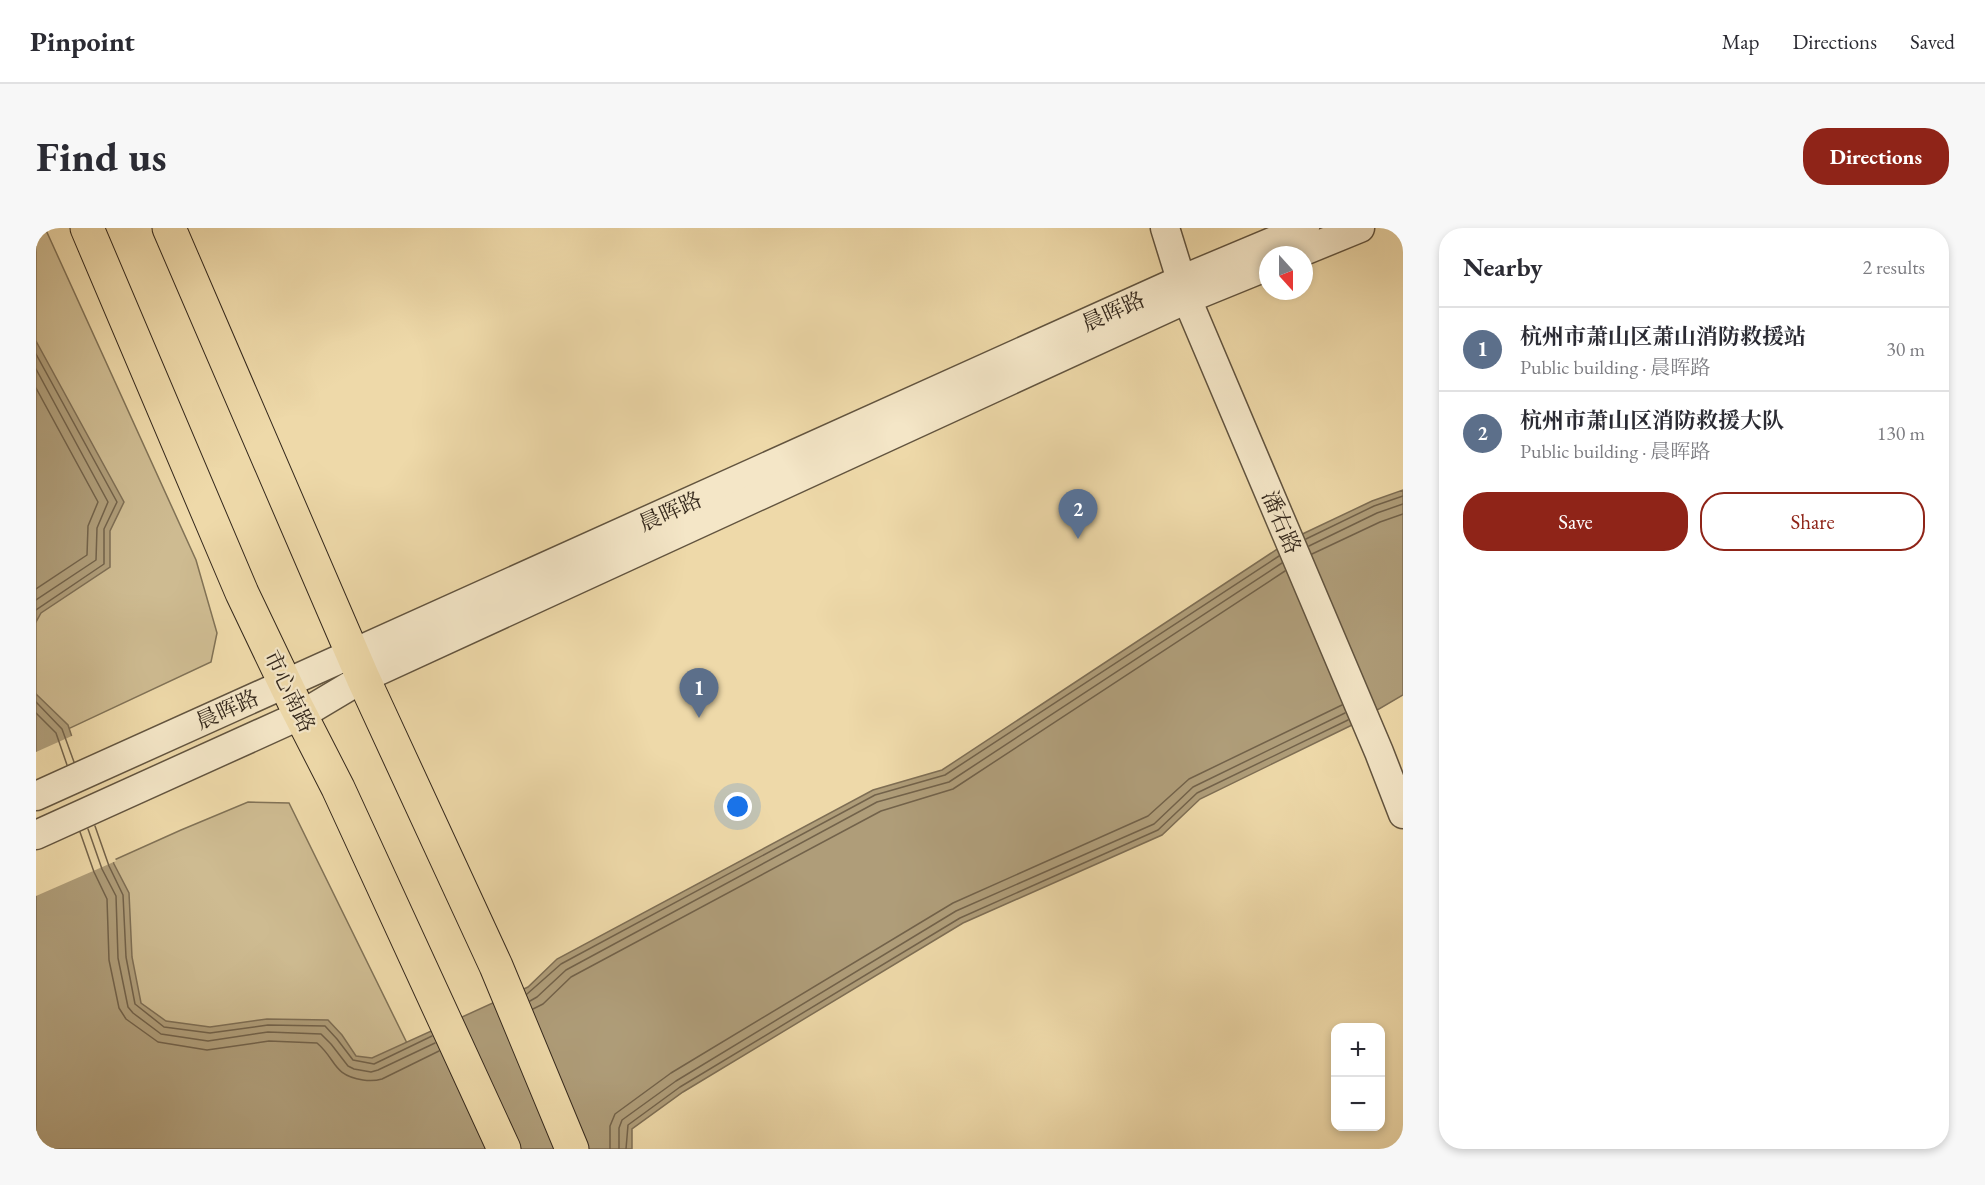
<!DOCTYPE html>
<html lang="en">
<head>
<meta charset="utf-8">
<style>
	:root { --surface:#fff; --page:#f7f7f7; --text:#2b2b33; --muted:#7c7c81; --line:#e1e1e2; --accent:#8f2418 }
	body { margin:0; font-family:"EB Garamond","Noto Serif SC",serif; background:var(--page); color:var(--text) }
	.controls { position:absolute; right:18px; bottom:18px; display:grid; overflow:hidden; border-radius:12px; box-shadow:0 3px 9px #0003 }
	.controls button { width:54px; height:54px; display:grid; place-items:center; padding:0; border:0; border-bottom:2px solid var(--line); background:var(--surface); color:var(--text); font:30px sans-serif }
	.compass { position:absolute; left:1223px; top:18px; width:54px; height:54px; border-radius:50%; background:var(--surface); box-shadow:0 3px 9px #0003; rotate:159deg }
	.you { position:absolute; left:702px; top:579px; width:21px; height:21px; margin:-15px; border:4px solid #fff; border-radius:50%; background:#1a73e8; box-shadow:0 0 0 9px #1a73e833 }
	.badge { display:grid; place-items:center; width:39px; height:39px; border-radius:50%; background:var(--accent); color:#fff; font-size:20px; font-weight:700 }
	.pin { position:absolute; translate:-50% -50px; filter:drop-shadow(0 2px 3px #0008) }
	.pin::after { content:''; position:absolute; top:32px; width:21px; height:18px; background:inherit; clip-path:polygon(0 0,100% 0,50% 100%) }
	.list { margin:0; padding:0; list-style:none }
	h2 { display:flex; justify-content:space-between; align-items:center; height:78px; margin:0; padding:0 24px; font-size:26px }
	h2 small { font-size:20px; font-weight:400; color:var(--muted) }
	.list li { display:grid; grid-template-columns:39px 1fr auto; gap:18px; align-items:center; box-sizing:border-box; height:84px; padding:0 24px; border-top:2px solid var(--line) }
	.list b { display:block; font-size:22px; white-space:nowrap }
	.list p { margin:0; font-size:20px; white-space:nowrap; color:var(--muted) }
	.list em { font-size:20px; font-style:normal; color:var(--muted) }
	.actions { display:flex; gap:12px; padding:18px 24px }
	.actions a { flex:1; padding:14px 0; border:2px solid var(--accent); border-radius:24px; text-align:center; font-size:21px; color:var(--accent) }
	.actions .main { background:var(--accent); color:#fff }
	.map { position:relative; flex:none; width:1367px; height:921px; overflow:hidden; border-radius:24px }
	header { display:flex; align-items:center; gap:36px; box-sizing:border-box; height:84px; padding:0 30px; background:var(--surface); border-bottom:2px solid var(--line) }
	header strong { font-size:28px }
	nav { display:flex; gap:33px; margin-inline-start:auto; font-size:21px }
	.intro { display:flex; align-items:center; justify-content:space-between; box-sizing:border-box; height:144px; padding:0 36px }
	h1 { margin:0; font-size:42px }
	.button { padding:15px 27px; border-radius:24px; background:var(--accent); color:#fff; font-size:21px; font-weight:700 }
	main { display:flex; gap:36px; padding:0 36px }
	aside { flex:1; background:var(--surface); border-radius:24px; box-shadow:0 3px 9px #0003 }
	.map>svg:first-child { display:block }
	.green { fill:#cebb91; stroke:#817256; stroke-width:1.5 }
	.water { fill:#af9d79; stroke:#7e6e54; stroke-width:1.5 }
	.pier { fill:#eed9a9 }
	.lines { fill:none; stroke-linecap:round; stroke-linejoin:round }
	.shore { stroke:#72624a; stroke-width:1.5 }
	.minor-casing { stroke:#62543f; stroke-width:31 }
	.major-casing { stroke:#34281c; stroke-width:35 }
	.minor { stroke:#f4e6c7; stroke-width:28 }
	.major { stroke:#eed9a9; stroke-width:33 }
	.labels { text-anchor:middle; stroke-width:4.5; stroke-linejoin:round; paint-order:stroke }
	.street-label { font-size:22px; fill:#34281c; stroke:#f4e6c7 }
</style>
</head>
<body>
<header>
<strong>Pinpoint</strong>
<nav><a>Map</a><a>Directions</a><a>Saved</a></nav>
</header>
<div class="intro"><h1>Find us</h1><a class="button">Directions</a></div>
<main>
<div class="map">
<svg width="1367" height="921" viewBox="0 0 1367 921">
	<rect width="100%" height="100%" fill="#eed9a9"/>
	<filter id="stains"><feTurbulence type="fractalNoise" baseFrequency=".00333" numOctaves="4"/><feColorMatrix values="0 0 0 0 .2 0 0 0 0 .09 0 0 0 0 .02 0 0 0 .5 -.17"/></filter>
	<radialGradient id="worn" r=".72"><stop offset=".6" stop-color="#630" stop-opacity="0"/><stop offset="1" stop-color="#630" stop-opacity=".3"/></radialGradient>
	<g class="green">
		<path d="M0 0H9L160 332 181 405 175 434 0 516Z"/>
		<path d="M212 574 253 575 423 921H0V667L145 602Z"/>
	</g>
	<g class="water">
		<path d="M0 113 88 274 74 303V339L5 385 0 394Z"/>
		<path d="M1367 262V467L1314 498 1164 571 1126 607 927 695 647 864 596 901V921H0V466L32 497 78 636 93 665 96 729 105 775 130 793 174 799 231 791 292 792 306 807 320 828 336 830 492 759 521 731 837 562 906 542 1258 310 1336 273Z"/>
	</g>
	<path class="pier" d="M38 507 80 633 0 668V524Z"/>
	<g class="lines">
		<g class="shore">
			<path d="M0 126 81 274 68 301V336L0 382"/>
			<path d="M0 141 72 274 61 300 60 332 0 372"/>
			<path d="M0 160 62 274 52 298 51 327 0 361"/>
			<path d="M1270 311 1338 278 1367 268"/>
			<path d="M1273 318 1341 285 1367 276"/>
			<path d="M1276 326 1344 294 1367 286"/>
			<path d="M0 474 26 501 38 534"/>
			<path d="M0 485 20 505 31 537"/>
			<path d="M59 598 73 638 87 667 90 729 99 776 128 799 174 805 232 797 289 798 301 811 317 832 338 836 396 808"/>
			<path d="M52 601 66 641 80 668 82 730 92 779 97 785 125 806 172 813 232 804 285 806 295 816 312 838 318 841 335 844 342 842 399 815"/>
			<path d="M44 604 58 644 71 671 73 732 83 780 90 791 122 814 171 822 233 813 281 815C301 832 296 847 327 852 334 853 339 853 346 851L403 823"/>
			<path d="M491 766 525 736 839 567 909 547 1243 328"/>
			<path d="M494 773 501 769 530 742 841 574 913 554 1246 335"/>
			<path d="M497 781 507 776 535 749 845 583 917 561 1249 343"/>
			<path d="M574 921V898L579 886 635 845 917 675 1112 588 1153 551 1306 477"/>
			<path d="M583 921V900L586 892 640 853 920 683 1118 596 1157 559 1309 485"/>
			<path d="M590 921 592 897 644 859 924 690 1122 602 1161 565 1312 492"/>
		</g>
		<defs>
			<g id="minor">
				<path d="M1129 0 1151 71 1343 524 1367 586"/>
				<path d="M1258 27 1324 0"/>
				<path d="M0 568 1145 52 1269 0"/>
				<path d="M0 607 265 487 327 450 1151 71 1232 38"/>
			</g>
			<g id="major">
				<path d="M51 0 206 365 260 478 302 560 468 921"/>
				<path d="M133 0 327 450 460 738 536 921"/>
			</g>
		</defs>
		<use href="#minor" class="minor-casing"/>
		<use href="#major" class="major-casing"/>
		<use href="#minor" class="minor"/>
		<use href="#major" class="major"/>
	</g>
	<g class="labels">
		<g class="street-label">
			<text transform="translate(1077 83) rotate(-24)" y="8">晨晖路</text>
			<text transform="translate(634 283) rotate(-24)" y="8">晨晖路</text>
			<text transform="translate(1246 294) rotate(67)" y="8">潘右路</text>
			<text transform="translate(254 463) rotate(64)" y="8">市心南路</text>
			<text transform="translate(191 481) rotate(-24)" y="8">晨晖路</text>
		</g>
	</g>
	<rect width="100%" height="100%" filter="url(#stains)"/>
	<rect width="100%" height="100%" fill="url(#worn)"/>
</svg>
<div class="controls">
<button>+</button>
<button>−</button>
</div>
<svg class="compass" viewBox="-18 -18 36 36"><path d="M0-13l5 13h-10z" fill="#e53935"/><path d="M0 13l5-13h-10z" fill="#7c7c81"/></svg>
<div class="you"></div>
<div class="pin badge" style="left:663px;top:490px;background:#5c6f8a">1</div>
<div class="pin badge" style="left:1042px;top:311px;background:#5c6f8a">2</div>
</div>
<aside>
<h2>Nearby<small>2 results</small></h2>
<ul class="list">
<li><span class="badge" style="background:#5c6f8a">1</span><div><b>杭州市萧山区萧山消防救援站</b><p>Public building · 晨晖路</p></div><em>30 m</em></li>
<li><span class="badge" style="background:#5c6f8a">2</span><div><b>杭州市萧山区消防救援大队</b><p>Public building · 晨晖路</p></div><em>130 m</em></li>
</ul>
<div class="actions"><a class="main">Save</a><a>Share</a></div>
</aside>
</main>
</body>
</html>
